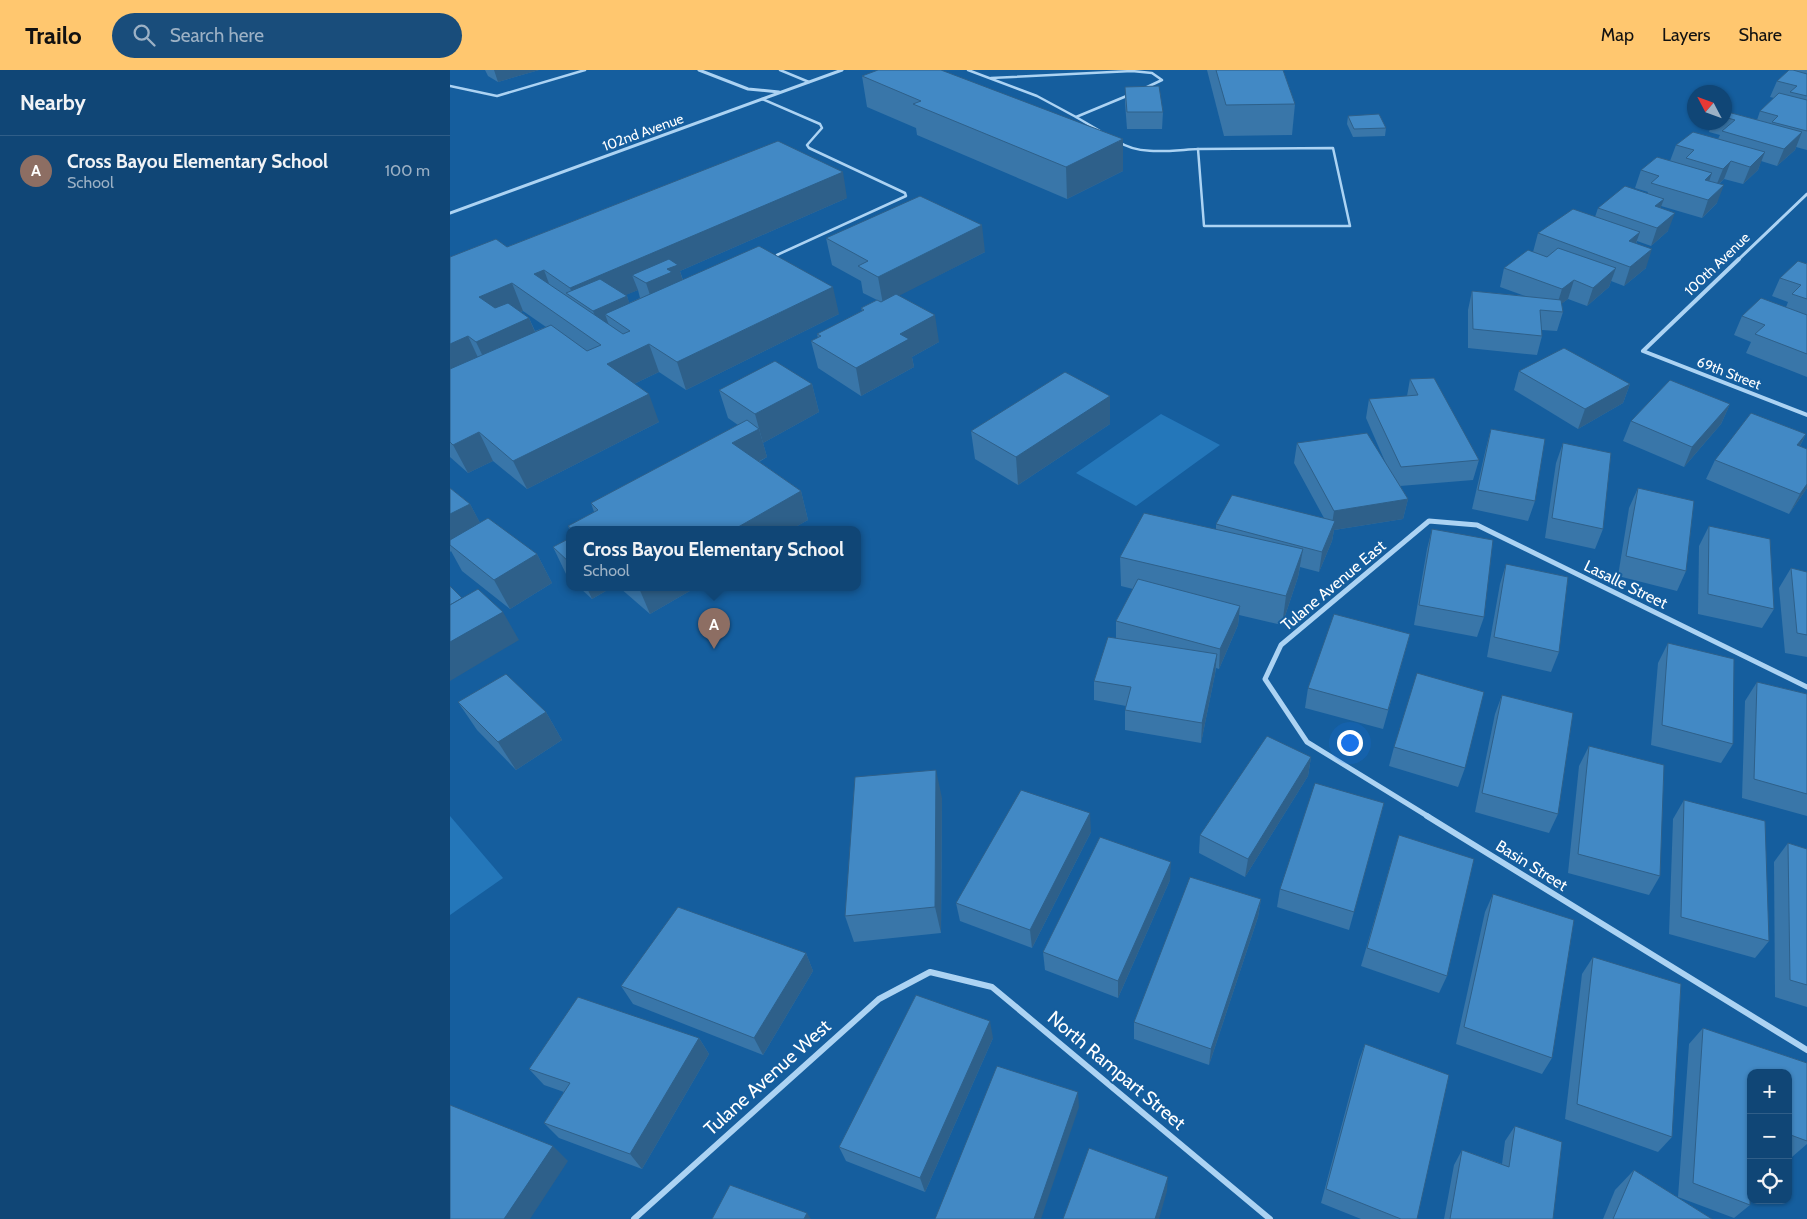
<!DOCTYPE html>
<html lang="en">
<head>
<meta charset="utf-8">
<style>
	:root { --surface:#104676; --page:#194d7b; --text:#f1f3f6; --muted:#9cb1c5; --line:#305e88; --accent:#ffc76f }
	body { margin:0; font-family:Cabin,sans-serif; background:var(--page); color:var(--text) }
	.controls { position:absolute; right:15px; bottom:15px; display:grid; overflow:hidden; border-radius:10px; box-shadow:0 1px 4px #0004 }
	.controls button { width:45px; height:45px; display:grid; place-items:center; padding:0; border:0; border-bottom:1px solid var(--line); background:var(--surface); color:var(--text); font:25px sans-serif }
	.compass { position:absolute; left:1237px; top:15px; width:45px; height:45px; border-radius:50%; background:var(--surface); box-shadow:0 1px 4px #0004; rotate:311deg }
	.you { position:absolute; left:899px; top:672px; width:18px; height:18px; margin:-12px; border:4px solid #fff; border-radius:50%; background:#1a73e8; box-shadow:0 0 0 8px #1a73e833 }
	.badge { display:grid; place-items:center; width:32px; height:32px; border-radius:50%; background:var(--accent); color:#fff; font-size:16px; font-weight:700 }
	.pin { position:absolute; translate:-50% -41px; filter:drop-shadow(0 1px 2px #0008) }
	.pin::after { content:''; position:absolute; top:26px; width:18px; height:15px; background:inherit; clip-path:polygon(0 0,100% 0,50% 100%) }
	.popup { position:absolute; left:116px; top:456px; width:295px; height:65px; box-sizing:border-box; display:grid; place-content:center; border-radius:10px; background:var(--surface); filter:drop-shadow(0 1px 4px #0005); font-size:16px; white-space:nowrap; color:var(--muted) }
	.popup b { font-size:19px; color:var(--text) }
	.popup::after { content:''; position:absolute; left:50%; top:100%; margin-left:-10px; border:10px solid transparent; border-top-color:var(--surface) }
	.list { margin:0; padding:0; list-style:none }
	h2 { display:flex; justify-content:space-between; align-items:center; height:65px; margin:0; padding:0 20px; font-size:21px }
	h2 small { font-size:16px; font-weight:400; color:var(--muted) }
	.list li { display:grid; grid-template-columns:32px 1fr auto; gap:15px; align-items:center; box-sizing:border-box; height:70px; padding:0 20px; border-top:1px solid var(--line) }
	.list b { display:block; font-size:19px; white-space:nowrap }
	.list p { margin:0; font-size:16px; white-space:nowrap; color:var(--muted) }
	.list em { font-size:16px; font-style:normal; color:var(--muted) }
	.icon { flex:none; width:28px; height:28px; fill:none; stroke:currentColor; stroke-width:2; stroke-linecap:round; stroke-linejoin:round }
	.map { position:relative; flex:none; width:1357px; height:1149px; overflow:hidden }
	header { display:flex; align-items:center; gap:30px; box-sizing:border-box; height:70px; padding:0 25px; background:var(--accent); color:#111 }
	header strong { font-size:24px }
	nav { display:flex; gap:28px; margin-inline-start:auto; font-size:18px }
	.search { width:350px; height:45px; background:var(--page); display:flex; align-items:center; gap:12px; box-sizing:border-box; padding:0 18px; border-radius:28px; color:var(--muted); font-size:19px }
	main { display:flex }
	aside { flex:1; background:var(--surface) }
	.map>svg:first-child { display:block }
	.green { fill:#2477ba }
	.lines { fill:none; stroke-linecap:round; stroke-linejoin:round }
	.lane { stroke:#acd3f3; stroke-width:2.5 }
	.street-far3 { stroke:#acd3f3; stroke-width:3 }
	.street-far2 { stroke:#acd3f3; stroke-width:4 }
	.street-far1 { stroke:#acd3f3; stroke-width:5 }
	.street { stroke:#acd3f3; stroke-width:6 }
	.wall { fill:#3976a9; fill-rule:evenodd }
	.shaded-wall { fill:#2e608a }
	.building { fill:#4289c5; stroke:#2e608a }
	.labels { text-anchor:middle; stroke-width:4; stroke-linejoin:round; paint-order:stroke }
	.far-street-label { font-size:14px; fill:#fff; stroke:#155e9e }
	.street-label { font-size:16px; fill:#fff; stroke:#155e9e }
	.near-street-label { font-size:19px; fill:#fff; stroke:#155e9e }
</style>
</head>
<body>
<header>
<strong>Trailo</strong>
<div class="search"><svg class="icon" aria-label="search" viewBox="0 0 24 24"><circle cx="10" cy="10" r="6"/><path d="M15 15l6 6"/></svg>Search here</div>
<nav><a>Map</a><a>Layers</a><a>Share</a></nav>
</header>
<main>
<aside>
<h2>Nearby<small></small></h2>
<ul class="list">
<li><span class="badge" style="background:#8d6e63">A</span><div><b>Cross Bayou Elementary School</b><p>School</p></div><em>100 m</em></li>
</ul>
</aside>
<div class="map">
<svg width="1357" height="1149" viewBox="0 0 1357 1149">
	<rect width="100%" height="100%" fill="#155e9e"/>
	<g class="green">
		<path d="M711 344 770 375 686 436 626 403Z"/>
		<path d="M0 746 53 808 0 845Z"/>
	</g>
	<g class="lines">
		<g class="lane">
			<path d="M330 0 359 12"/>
			<path d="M518 0 587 26 626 47 679 25"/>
			<path d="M541 8 682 1 702 3 712 10 695 18"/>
			<path d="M0 16 47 26 135 0"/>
			<path d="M312 29 370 54 372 58 357 75 359 78 455 123 456 126 327 185"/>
			<path d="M626 47 650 61"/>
			<path d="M669 72C690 86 724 80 748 79"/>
			<path d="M883 78 900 156H754L748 79Z"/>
		</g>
		<g class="street-far3">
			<path d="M249 0 298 19 329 22"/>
			<path d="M0 143 392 0"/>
			<path d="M1288 190 1357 124"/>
		</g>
		<path class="street-far2" d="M1289 189 1193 281 1357 345"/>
		<path class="street-far1" d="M979 747 857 672 815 609 831 575 979 451 1027 455 1357 617"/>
		<g class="street">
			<path d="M977 746 1357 980"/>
			<path d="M184 1149 429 929 480 902 542 917 820 1149"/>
		</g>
	</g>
	<g class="wall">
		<path d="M35 0H89L48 12 38 6Z"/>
		<path d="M757 0H833L845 34 842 65 774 66Z"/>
		<path d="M1339 0H1357V80L1346 77 1345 80 1327 96 1311 91 1308 100 1293 114 1274 109 1269 114 1267 133 1252 148 1211 136V138L1218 161 1201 176 1187 171 1186 174 1196 198 1174 216 1161 211 1159 217 1137 236 1118 229 1111 234 1113 242 1107 261 1092 260V266L1087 285 1018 278V240L1022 221 1075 226 1050 217 1054 198 1083 182 1088 163 1145 147 1148 138 1197 124 1198 122 1185 118 1191 100 1220 91 1226 75 1268 69 1270 65 1259 62 1262 52H1274V41L1307 50 1310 41 1324 28 1320 27 1327 11Z"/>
		<path d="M412 6 673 101 617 129 467 65 466 58 417 37Z"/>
		<path d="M675 17 713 42 712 59H677L675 33Z"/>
		<path d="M898 46 936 58 935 66 903 67 897 54Z"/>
		<path d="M397 128 230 201 233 210 389 244 236 320 209 302 184 314 209 352 77 419 43 391 18 403 0 387V187L57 177ZM188 220 190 228 179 233 177 226 175 225ZM73 241 96 257 85 261 79 248 71 242Z"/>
		<path d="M376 168 535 182 449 225 489 272 462 287 464 297 411 326 368 298 361 271 368 268 367 264 412 241 411 238 427 230 413 223 411 211 382 195Z"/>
		<path d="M1357 193V307L1296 283 1301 272 1284 265 1292 246 1336 237 1338 232 1322 226 1330 208Z"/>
		<path d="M1069 301 1180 314 1173 333 1128 359 1064 320Z"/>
		<path d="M960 309 1029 390 1023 410 950 416 958 429 953 449 884 460 882 471 869 502 850 497 848 507 832 555 789 545 788 555 769 599 766 598 765 604 751 673 675 660V640L676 636 644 630V611L666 568V551L683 519 671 516 670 487 766 459V454L874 448 844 393 847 373 937 396 916 348 919 329 957 326Z"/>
		<path d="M362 314 369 342 313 373 317 387 309 392 351 421 358 450 340 460H120V461L118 456 144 442 141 433 288 355 278 348 269 320Z"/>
		<path d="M1280 334 1271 354 1234 397 1173 371 1181 351Z"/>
		<path d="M660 354 568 415 525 389 521 361Z"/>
		<path d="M1041 359 1085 431 1078 451 1022 439 1036 378Z"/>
		<path d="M1356 364 1350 376 1357 379V418L1339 444 1256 409 1265 390Z"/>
		<path d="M1113 373 1153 459 1145 479 1095 468 1106 393Z"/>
		<path d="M0 418 20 434 30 453 87 484 102 513 60 539 12 501 1 481 0 482Z"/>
		<path d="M1188 418 1236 501 1227 521 1168 506 1179 438Z"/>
		<path d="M1259 456 1324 539 1312 558 1248 544 1249 476Z"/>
		<path d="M982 459 1034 547 1027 567 964 555 977 479Z"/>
		<path d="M120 468V509L117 506 103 477Z"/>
		<path d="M1056 494 1109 582 1101 602 1037 587 1050 514Z"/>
		<path d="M1341 498 1357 502V587L1335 583 1329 518Z"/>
		<path d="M130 518H161L142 529Z"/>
		<path d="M170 518H245L200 544Z"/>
		<path d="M960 564 933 659 855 638 858 618Z"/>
		<path d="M1218 573 1283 674 1271 693 1201 675 1208 593Z"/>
		<path d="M1307 612 1357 624V746L1292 728 1295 631Z"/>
		<path d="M1052 625 1108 744 1099 763 1025 742 1045 644Z"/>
		<path d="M8 632 96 642 112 670 66 700 27 660Z"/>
		<path d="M1139 676 1210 806 1199 825 1118 803 1129 696Z"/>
		<path d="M944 677 1015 698 1008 717 939 696Z"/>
		<path d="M861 687 858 706 795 807 749 783 750 765Z"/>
		<path d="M492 728 491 863 404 872 395 846Z"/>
		<path d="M1234 730 1319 871 1305 888 1219 864 1223 749Z"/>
		<path d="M934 733 899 860 827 837 830 819Z"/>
		<path d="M641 762 582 878 510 851 506 833Z"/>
		<path d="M949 765 997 906 989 923 911 896Z"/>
		<path d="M1338 773 1357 779V937L1325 927 1324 792Z"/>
		<path d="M720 810 668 928 595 900 593 882Z"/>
		<path d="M1043 824 1102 988 1092 1004 1006 974 1035 842Z"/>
		<path d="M811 829 808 847 759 995 684 969V952Z"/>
		<path d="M356 883 363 901 313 985 183 934 171 916Z"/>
		<path d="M1143 887 1222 1067 1208 1082 1115 1049 1132 904Z"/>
		<path d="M1253 958 1357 993V1074L1342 1087 1338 1085V1003H1301L1300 1135 1284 1148 1228 1127 1239 974Z"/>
		<path d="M249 968 259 984 192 1099 109 1068 94 1053 114 1022 94 1015 79 999Z"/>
		<path d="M543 968 475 1122 396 1091 389 1077Z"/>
		<path d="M915 974 967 1149H911L871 1133 909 990Z"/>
		<path d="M1065 1056 1103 1149H994L1004 1095 1012 1080 1052 1094 1055 1071Z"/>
		<path d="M1184 1100 1262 1149H1153L1165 1120Z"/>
	</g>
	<g class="shaded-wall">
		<path d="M44 0H89L48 12Z"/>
		<path d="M1352 62 1345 80 1327 96 1334 79Z"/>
		<path d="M673 69V101L617 129 616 97Z"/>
		<path d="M1315 82 1308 100 1293 114 1300 97Z"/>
		<path d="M1281 91 1274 109 1266 116 1273 99Z"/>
		<path d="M393 102 397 128 230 201 236 222 205 240 196 213 182 205 188 220 141 240 124 228 120 218Z"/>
		<path d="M1262 103 1256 120 1255 110Z"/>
		<path d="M1274 115 1267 133 1252 148 1258 130Z"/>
		<path d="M1214 129 1207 147 1205 136Z"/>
		<path d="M1225 143 1218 161 1201 176 1207 158Z"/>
		<path d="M532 155 535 182 433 234 428 207Z"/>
		<path d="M1190 162 1183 181 1179 171Z"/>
		<path d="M1202 179 1196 198 1174 216 1180 197Z"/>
		<path d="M1166 198 1159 217 1137 236 1143 218Z"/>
		<path d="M94 200 104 227 84 204Z"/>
		<path d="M1124 210 1118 229 1106 238 1112 219Z"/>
		<path d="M62 213 73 241 41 254 29 227Z"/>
		<path d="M383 217 389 244 236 320 227 292Z"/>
		<path d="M177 226 186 253 155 244 162 264 153 269 143 241Z"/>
		<path d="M485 245 489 272 462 287 464 297 411 326 406 298 450 264Z"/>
		<path d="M79 248 91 276 39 299 26 272Z"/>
		<path d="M18 266 31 294 0 308V274Z"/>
		<path d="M199 274 209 302 167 322 157 294Z"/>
		<path d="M362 314 369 342 313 373 305 344Z"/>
		<path d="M1180 314 1173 333 1128 359 1135 339Z"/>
		<path d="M199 324 209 352 77 419 63 391Z"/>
		<path d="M660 326V354L568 415 566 387Z"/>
		<path d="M1280 334 1271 354 1234 397 1242 377Z"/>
		<path d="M309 359 317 387 291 401 282 373Z"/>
		<path d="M29 362 43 391 18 403 3 375Z"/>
		<path d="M1356 364 1346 383 1347 375Z"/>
		<path d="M1357 414V418L1339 444 1350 424Z"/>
		<path d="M351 421 358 450 340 460H283Z"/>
		<path d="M958 429 953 449 884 460 882 471 869 502 872 482 881 461 884 441Z"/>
		<path d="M20 434 35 462 0 475V444Z"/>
		<path d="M853 479 848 507 832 555 836 526Z"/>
		<path d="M87 484 102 513 60 539 44 510Z"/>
		<path d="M137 518H161L142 529Z"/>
		<path d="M189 518H245L200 544Z"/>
		<path d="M790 536 788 555 769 599 770 579Z"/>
		<path d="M53 542 69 570 0 611V572Z"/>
		<path d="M767 584 765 604 751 673 752 653Z"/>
		<path d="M96 642 112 670 66 700 48 672Z"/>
		<path d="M861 687 858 706 795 807 798 789Z"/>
		<path d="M486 700 492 728 491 863 485 837Z"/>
		<path d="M640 743 641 762 582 878 580 860Z"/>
		<path d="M721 792 720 810 668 928V911Z"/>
		<path d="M811 829 808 847 759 995 761 979Z"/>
		<path d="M356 883 363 901 313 985 304 968Z"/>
		<path d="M540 951 543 968 475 1122 470 1108Z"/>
		<path d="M249 968 259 984 192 1099 180 1084Z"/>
		<path d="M628 1022 629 1037 591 1149H584Z"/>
		<path d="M103 1076 118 1091 80 1149H54Z"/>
		<path d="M718 1107 717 1121 709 1149H705Z"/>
		<path d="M357 1143 361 1149H354Z"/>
	</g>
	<g class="building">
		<path d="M428 0H491L673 69 616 97 463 34 471 31 412 6Z"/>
		<path d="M766 0H833L845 34 776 35Z"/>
		<path d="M1339 0H1343L1357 4V26L1340 22 1347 16 1327 11Z"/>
		<path d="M709 16 713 42H677L675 17Z"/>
		<path d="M1329 23 1357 30V61L1322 52 1328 46 1310 41Z"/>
		<path d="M1274 41 1352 62 1334 79 1272 61 1285 50 1274 47Z"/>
		<path d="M929 44 936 58 904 59 898 46Z"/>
		<path d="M1243 62 1315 82 1300 97 1281 91 1273 99 1236 88 1244 80 1226 75Z"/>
		<path d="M328 71 393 102 120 218 94 200 84 204 173 264 180 261 155 244 309 176 383 217 227 292 199 274 157 294 199 324 63 391 29 362 3 375 0 372V299L101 255 137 281 151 275 62 213 29 227 45 238 58 233 79 248 26 272 18 266 0 274V187L46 169 57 177Z"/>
		<path d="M1207 87 1262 103 1255 110 1274 115 1258 130 1201 113 1209 106 1191 100Z"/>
		<path d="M1175 116 1214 129 1205 136 1225 143 1207 158 1148 138Z"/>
		<path d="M470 126 532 155 428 207 408 196 418 191 376 168Z"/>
		<path d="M1123 139 1190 162 1179 171 1202 179 1180 197 1088 163Z"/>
		<path d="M1108 178 1166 198 1143 218 1124 210 1112 219 1054 198 1078 180 1097 187Z"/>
		<path d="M219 189 228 195 217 199 222 202 196 213 182 205Z"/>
		<path d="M1348 191 1357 194V229L1342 224 1351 215 1330 208Z"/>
		<path d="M150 209 177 226 143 241 116 223Z"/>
		<path d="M1022 221 1111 230 1113 242 1090 240 1092 266 1023 259Z"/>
		<path d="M446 224 485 245 450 264 459 269 406 298 361 271 371 266 367 264 414 240 411 238 427 230 431 232Z"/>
		<path d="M1311 228 1357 245V284L1305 264 1315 255 1292 246Z"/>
		<path d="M1114 278 1180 314 1135 339 1069 301Z"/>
		<path d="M325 291 362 314 305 344 269 320Z"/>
		<path d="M615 302 660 326 566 387 521 361Z"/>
		<path d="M984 308 1029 390 951 397 919 329 968 325 960 309Z"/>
		<path d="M1220 310 1280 334 1242 377 1181 351Z"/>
		<path d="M1301 343 1356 364 1347 375 1357 379V414L1350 424 1265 390Z"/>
		<path d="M297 350 309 359 282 373 351 421 283 460H123L118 456 148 440 141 433Z"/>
		<path d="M1041 359 1095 369 1085 431 1028 420Z"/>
		<path d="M917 363 958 429 884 441 847 373Z"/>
		<path d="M1113 373 1161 383 1153 459 1102 448Z"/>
		<path d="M0 418 20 434 0 444Z"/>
		<path d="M1188 418 1244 431 1236 501 1176 486Z"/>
		<path d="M782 425 885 451 872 482 766 454Z"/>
		<path d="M694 443 853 479 836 526 670 487Z"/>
		<path d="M38 448 87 484 44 510 0 475V470Z"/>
		<path d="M1259 456 1320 469 1324 539 1258 524Z"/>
		<path d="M982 459 1043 470 1034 547 969 535Z"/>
		<path d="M120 468V493L103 477Z"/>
		<path d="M1056 494 1118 507 1109 582 1044 567Z"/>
		<path d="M1341 498 1357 502V565L1347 563Z"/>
		<path d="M688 509 790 536 770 579 666 551Z"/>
		<path d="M0 516 12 528 0 535Z"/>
		<path d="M28 519 53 542 0 572V535Z"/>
		<path d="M884 544 960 564 938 640 858 618Z"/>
		<path d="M658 567 767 584 752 653 675 640 681 617 644 611Z"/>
		<path d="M1218 573 1284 589 1283 674 1212 655Z"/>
		<path d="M967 603 1034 622 1015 698 944 677Z"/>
		<path d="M56 604 96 642 48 672 8 632Z"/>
		<path d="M1307 612 1357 624V724L1304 709Z"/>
		<path d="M1052 625 1123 643 1108 744 1032 723Z"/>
		<path d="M817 666 861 687 798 789 750 765Z"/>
		<path d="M1139 676 1214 695 1210 806 1128 784Z"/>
		<path d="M486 700 485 837 395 846 405 707Z"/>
		<path d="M865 713 934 733 904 842 830 819Z"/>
		<path d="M571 720 640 743 580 860 506 833Z"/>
		<path d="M1234 730 1315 751 1319 871 1231 847Z"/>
		<path d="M949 765 1024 789 997 906 917 878Z"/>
		<path d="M650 767 721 792 668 911 593 882Z"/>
		<path d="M1338 773 1357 779V915L1340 910Z"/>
		<path d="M740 807 811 829 761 979 684 952Z"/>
		<path d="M1043 824 1124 850 1102 988 1014 957Z"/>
		<path d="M228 837 356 883 304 968 171 916Z"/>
		<path d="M1143 887 1231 914 1222 1067 1127 1034Z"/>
		<path d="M466 925 540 951 470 1108 389 1077Z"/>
		<path d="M128 927 249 968 180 1084 94 1053 120 1013 79 999Z"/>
		<path d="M1253 958 1357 993V1071L1338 1064V1003H1301L1300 1135 1243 1113Z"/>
		<path d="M915 974 999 1005 967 1149H951L876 1119Z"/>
		<path d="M547 996 628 1022 584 1149H485Z"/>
		<path d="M0 1035 103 1076 54 1149H0Z"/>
		<path d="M1065 1056 1112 1072 1103 1149H1000L1012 1080 1059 1097Z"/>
		<path d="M639 1078 718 1107 705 1149H613Z"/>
		<path d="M1184 1100 1262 1149H1163Z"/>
		<path d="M280 1115 357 1143 354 1149H262Z"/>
	</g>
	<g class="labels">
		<g class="far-street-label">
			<text transform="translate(193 62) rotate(-20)" y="5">102nd Avenue</text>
			<text transform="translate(1267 194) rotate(-44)" y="5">100th Avenue</text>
			<text transform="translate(1279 303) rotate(21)" y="5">69th Street</text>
		</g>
		<g class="street-label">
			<text transform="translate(1176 514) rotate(26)" y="6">Lasalle Street</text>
			<text transform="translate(883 515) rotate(-40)" y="6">Tulane Avenue East</text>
			<text transform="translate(1082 795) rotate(32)" y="6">Basin Street</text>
		</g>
		<g class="near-street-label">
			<text transform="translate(667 1000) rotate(40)" y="7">North Rampart Street</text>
			<text transform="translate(317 1007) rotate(-42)" y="7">Tulane Avenue West</text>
		</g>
	</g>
</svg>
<div class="controls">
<button>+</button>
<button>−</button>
<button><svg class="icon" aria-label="locate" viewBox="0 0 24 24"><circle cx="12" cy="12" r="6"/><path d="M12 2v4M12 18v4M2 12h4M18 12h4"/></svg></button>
</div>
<svg class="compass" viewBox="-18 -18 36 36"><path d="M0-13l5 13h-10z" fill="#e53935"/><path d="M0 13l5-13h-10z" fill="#9cb1c5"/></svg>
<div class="you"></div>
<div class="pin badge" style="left:264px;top:579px;background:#8d6e63">A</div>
<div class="popup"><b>Cross Bayou Elementary School</b>School</div>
</div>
</main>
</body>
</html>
